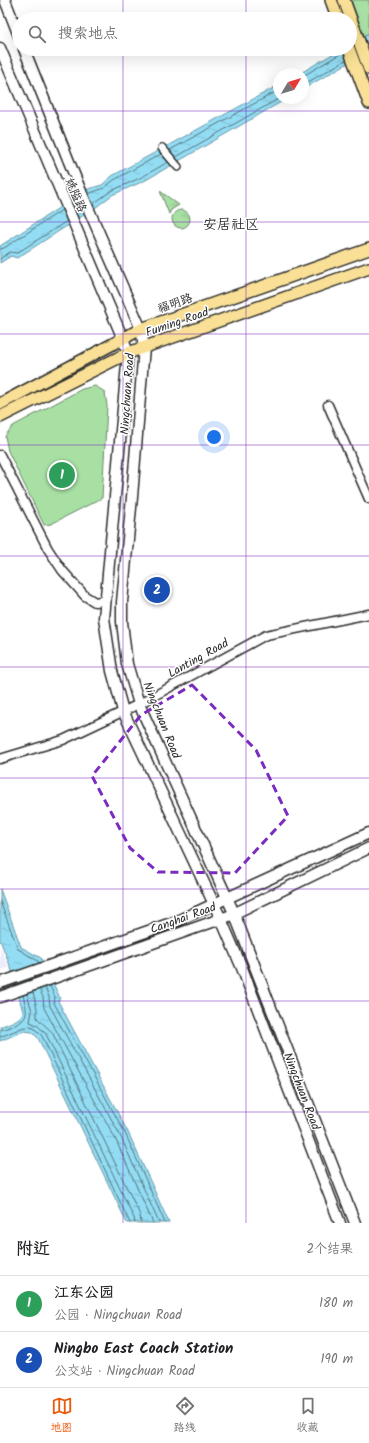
<!DOCTYPE html>
<html lang="zh">
<head>
<meta charset="utf-8">
<style>
	:root { --surface:#fff; --page:#f6f6f6; --text:#202124; --muted:#757577; --line:#e0e0e0; --accent:#ea580c }
	body { margin:0; font-family:Kalam,"LXGW WenKai TC",sans-serif; background:var(--page); color:var(--text) }
	.compass { position:absolute; left:273px; top:68px; width:36px; height:36px; border-radius:50%; background:var(--surface); box-shadow:0 4px 16px #0002; rotate:52deg }
	.you { position:absolute; left:214px; top:437px; width:14px; height:14px; margin:-10px; border:3px solid #fff; border-radius:50%; background:#1a73e8; box-shadow:0 0 0 6px #1a73e833 }
	.badge { display:grid; place-items:center; width:26px; height:26px; border-radius:50%; background:var(--accent); color:#fff; font-size:13px; font-weight:700 }
	.pin { position:absolute; translate:-50% -50%; border:2px solid #fff; box-shadow:0 1px 4px #0006 }
	.list { margin:0; padding:0; list-style:none }
	h2 { display:flex; justify-content:space-between; align-items:center; height:52px; margin:0; padding:0 16px; font-size:17px }
	h2 small { font-size:13px; font-weight:400; color:var(--muted) }
	.list li { display:grid; grid-template-columns:26px 1fr auto; gap:12px; align-items:center; box-sizing:border-box; height:56px; padding:0 16px; border-top:1px solid var(--line) }
	.list b { display:block; font-size:15px; white-space:nowrap }
	.list p { margin:0; font-size:13px; white-space:nowrap; color:var(--muted) }
	.list em { font-size:13px; font-style:normal; color:var(--muted) }
	.icon { flex:none; width:22px; height:22px; fill:none; stroke:currentColor; stroke-width:2; stroke-linecap:round; stroke-linejoin:round }
	.map { position:relative; flex:none; width:369px; height:1223px; overflow:hidden }
	.search { position:absolute; background:var(--surface); box-shadow:0 4px 16px #0002; left:12px; right:12px; top:12px; height:44px; display:flex; align-items:center; gap:10px; box-sizing:border-box; padding:0 14px; border-radius:22px; color:var(--muted); font-size:15px }
	.sheet { height:164px; background:var(--surface) }
	nav { display:flex; justify-content:space-around; align-items:center; box-sizing:border-box; height:56px; border-top:1px solid var(--line); background:var(--surface); font-size:11px; color:var(--muted) }
	nav a { display:grid; justify-items:center; gap:2px }
	nav .on { color:var(--accent) }
	.map>svg:first-child { display:block }
	.built { fill:#eeecfb }
	.grass { fill:url(#grass-tufts); stroke:#6a8668 }
	.green { fill:#a8e0a4; stroke:#6a8668 }
	.water { fill:url(#water-ripples); stroke:#6996a4 }
	.lines { fill:none; stroke-linecap:round; stroke-linejoin:round }
	.shore { stroke:#55727b; stroke-width:1 }
	.minor-casing { stroke:#2b2b2b; stroke-width:10 }
	.tertiary-casing { stroke:#2b2b2b; stroke-width:11 }
	.secondary-casing { stroke:#2b2b2b; stroke-width:13 }
	.primary-casing { stroke:#2b2b2b; stroke-width:14 }
	.minor { stroke:#fff; stroke-width:7 }
	.tertiary { stroke:#fff; stroke-width:8 }
	.secondary { stroke:#fff; stroke-width:10 }
	.primary { stroke:#f9e096; stroke-width:11 }
	.marked { fill:none; stroke:#7b2cbf; stroke-width:3; stroke-dasharray:8 5; stroke-linejoin:round }
	.grid { fill:none; stroke:#7b2cbf; stroke-width:1; stroke-opacity:0.55 }
	.labels { text-anchor:middle; stroke-width:3; stroke-linejoin:round; paint-order:stroke }
	.street-label { font-size:12px; fill:#2b2b2b; stroke:#fff }
	.quarter-label { font-size:14px; fill:#2b2b2b; stroke:#fff }
</style>
</head>
<body>
<div class="map">
<svg width="369" height="1223" viewBox="0 0 369 1223">
	<defs>
		<pattern id="grass-tufts" width="24" height="20" patternUnits="userSpaceOnUse"><rect width="24" height="20" fill="#a8e0a4"/><path d="M3 7l-1-3M5 7V3M7 7l1-3M15 17l-1-3M17 17v-4M19 17l1-3" fill="none" stroke="#91c08d"/></pattern>
		<pattern id="water-ripples" width="26" height="14" patternUnits="userSpaceOnUse"><rect width="26" height="14" fill="#93ddf4"/><path d="M2 4q2-2 4 0t4 0M15 11q2-2 4 0t4 0" fill="none" stroke="#7fbed1"/></pattern>
	</defs>
	<rect width="100%" height="100%" fill="#fff"/>
	<filter id="ink" filterUnits="userSpaceOnUse"><feTurbulence type="fractalNoise" baseFrequency=".025" numOctaves="2"/><feDisplacementMap in="SourceGraphic" scale="8" xChannelSelector="R" yChannelSelector="G"/><feConvolveMatrix kernelMatrix="1 2 1 2 8 2 1 2 1" color-interpolation-filters="sRGB"/></filter>
	<g filter="url(#ink)">
		<path class="built" d="M0 946 9 968 0 970Z"/>
		<g class="grass">
			<path d="M160 191 179 205 171 210 169 214Z"/>
			<circle cx="181" cy="219" r="9"/>
		</g>
		<g class="green">
			<path d="M347 0H369V33L361 37Z"/>
			<path d="M95 386 105 392 107 406 102 498 51 524 44 525 8 451 5 436 13 426 82 389Z"/>
		</g>
		<g class="water">
			<path d="M369 33V57L367 52 303 89V74H299L341 49H350V43Z"/>
			<path d="M279 85V98H288L144 181 112 195 95 208 17 258 11 256 0 263V246L88 189 102 185 112 176Z"/>
			<path d="M0 889 21 947 41 958 60 998 58 1001 128 1132 169 1223H127L38 1038 32 1032 24 1031 0 1041V1027C8 1023 20 1021 23 1012L11 968 0 940Z"/>
		</g>
		<g class="lines">
			<g class="shore">
				<path d="M303 76 340 54 342 49"/>
				<path d="M303 85 346 60"/>
				<path d="M170 150 279 90"/>
				<path d="M176 157 280 98"/>
				<path d="M88 194 104 188 114 180 161 154"/>
				<path d="M93 204 111 191 142 177 168 162"/>
				<path d="M0 249 4 248 62 210"/>
				<path d="M0 259 10 252 17 253 67 221"/>
				<path d="M0 901 18 949 38 961 39 963"/>
				<path d="M50 986 55 997 54 1003 125 1133 165 1223"/>
				<path d="M45 987 49 997 50 1006 120 1135 159 1223"/>
				<path d="M39 989 43 997 44 1008 115 1138 153 1223"/>
				<path d="M33 992 37 1009V1018L52 1032 140 1215 141 1223"/>
				<path d="M27 994 32 1011 30 1022 37 1025 46 1034 134 1218 135 1223"/>
				<path d="M0 1030C5 1029 10 1027 15 1025 31 1018 26 1009 23 995"/>
				<path d="M0 1037 24 1027 34 1028 42 1036 130 1223"/>
			</g>
			<defs>
				<path id="minor" d="M162 148 178 167"/>
				<g id="tertiary">
					<path d="M328 405 369 499"/>
					<path d="M0 455 48 549 62 570 85 596 95 602 106 600"/>
					<path d="M0 759 63 740 139 704 266 635 369 614"/>
				</g>
				<g id="secondary">
					<path d="M5 0 19 36"/>
					<path d="M0 48 123 339 128 353 104 618 112 671 123 711 221 919 242 968 340 1223"/>
					<path d="M24 49 82 194 141 329 144 347 132 497 122 602V622L127 664 139 704 234 913 355 1223"/>
					<path d="M0 983 177 921 369 833"/>
					<path d="M0 997 229 916 369 848"/>
				</g>
				<g id="primary">
					<path d="M331 0 338 19"/>
					<path d="M344 0 369 69"/>
					<path d="M349 49 369 103"/>
					<path d="M0 404 141 329 369 249"/>
					<path d="M0 417 128 353 369 268"/>
				</g>
			</defs>
			<use href="#minor" class="minor-casing"/>
			<use href="#tertiary" class="tertiary-casing"/>
			<use href="#secondary" class="secondary-casing"/>
			<use href="#primary" class="primary-casing"/>
			<use href="#minor" class="minor"/>
			<use href="#tertiary" class="tertiary"/>
			<use href="#secondary" class="secondary"/>
			<use href="#primary" class="primary"/>
		</g>
	</g>
	<path class="marked" d="M192 685 256 750 288 816 235 873 158 872 130 848 92 776 141 715Z"/>
	<path class="grid" d="M123 0V19M246 0V19M123 49V1223M246 49V1223M0 111H369M0 222H369M0 334H369M0 445H369M0 556H369M0 667H369M0 778H369M0 889H369M0 1001H369M0 1112H369"/>
	<g class="labels">
		<g class="street-label">
			<text transform="translate(76 195) rotate(67)" y="4">姚隘路</text>
			<text transform="translate(175 303) rotate(-19)" y="4">福明路</text>
			<text transform="translate(177 322) rotate(-19)" y="4">Fuming Road</text>
			<text transform="translate(127 394) rotate(-86)" y="4">Ningchuan Road</text>
			<text transform="translate(198 658) rotate(-29)" y="4">Lanting Road</text>
			<text transform="translate(162 720) rotate(68)" y="4">Ningchuan Road</text>
			<text transform="translate(183 918) rotate(-20)" y="4">Canghai Road</text>
			<text transform="translate(302 1091) rotate(69)" y="4">Ningchuan Road</text>
		</g>
		<g class="quarter-label">
			<text x="231" y="229">安居社区</text>
		</g>
	</g>
</svg>
<svg class="compass" viewBox="-18 -18 36 36"><path d="M0-13l5 13h-10z" fill="#e53935"/><path d="M0 13l5-13h-10z" fill="#757577"/></svg>
<div class="you"></div>
<div class="pin badge" style="left:62px;top:475px;background:#2e9e5b">1</div>
<div class="pin badge" style="left:157px;top:590px;background:#1a4fb4">2</div>
<div class="search"><svg class="icon" aria-label="search" viewBox="0 0 24 24"><circle cx="10" cy="10" r="6"/><path d="M15 15l6 6"/></svg>搜索地点</div>
</div>
<section class="sheet">
<h2>附近<small>2个结果</small></h2>
<ul class="list">
<li><span class="badge" style="background:#2e9e5b">1</span><div><b>江东公园</b><p>公园 · Ningchuan Road</p></div><em>180 m</em></li>
<li><span class="badge" style="background:#1a4fb4">2</span><div><b>Ningbo East Coach Station</b><p>公交站 · Ningchuan Road</p></div><em>190 m</em></li>
</ul>
</section>
<nav>
<a class="on"><svg class="icon" aria-label="map" viewBox="0 0 24 24"><path d="M3 6l6-2 6 2 6-2v14l-6 2-6-2-6 2zM9 4v14M15 6v14"/></svg>地图</a>
<a><svg class="icon" aria-label="directions" viewBox="0 0 24 24"><path d="M12 3l9 9-9 9-9-9zM9 14v-3h6M13 9l2 2-2 2"/></svg>路线</a>
<a><svg class="icon" aria-label="saved" viewBox="0 0 24 24"><path d="M7 4h10v16l-5-4-5 4z"/></svg>收藏</a>
</nav>
</body>
</html>
